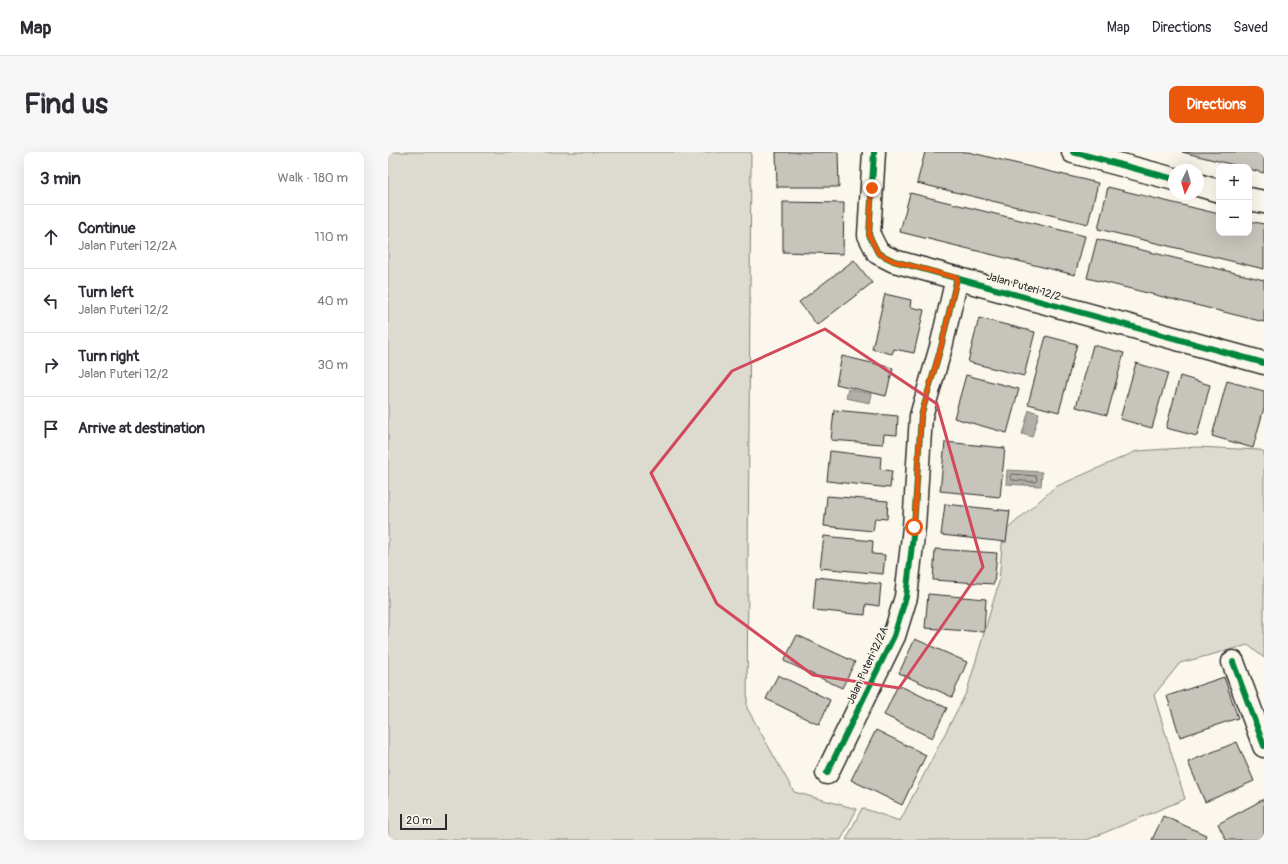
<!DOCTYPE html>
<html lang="en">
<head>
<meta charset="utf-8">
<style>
	:root { --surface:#fff; --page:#f7f7f7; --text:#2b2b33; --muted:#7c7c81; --line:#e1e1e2; --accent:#ea580c }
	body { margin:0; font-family:Pangolin,sans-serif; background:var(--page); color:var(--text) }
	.controls { position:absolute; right:12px; top:12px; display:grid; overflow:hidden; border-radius:8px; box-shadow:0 4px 16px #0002 }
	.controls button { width:36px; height:36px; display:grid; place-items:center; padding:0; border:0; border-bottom:1px solid var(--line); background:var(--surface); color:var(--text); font:20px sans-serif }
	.compass { position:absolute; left:780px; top:12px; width:36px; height:36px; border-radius:50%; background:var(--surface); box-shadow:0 4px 16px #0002; rotate:185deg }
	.scale { position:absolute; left:12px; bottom:10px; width:47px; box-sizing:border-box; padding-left:4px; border:2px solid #2b2b2b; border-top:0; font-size:11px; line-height:14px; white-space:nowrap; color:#2b2b2b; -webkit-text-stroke:3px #fbf7ec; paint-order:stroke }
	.stop { position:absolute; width:12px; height:12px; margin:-9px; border:3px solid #ea580c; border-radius:50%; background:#fff }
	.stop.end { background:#ea580c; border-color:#fff; box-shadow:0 1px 4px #0008 }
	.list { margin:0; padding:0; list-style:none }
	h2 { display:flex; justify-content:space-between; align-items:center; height:52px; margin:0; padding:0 16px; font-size:17px }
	h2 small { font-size:13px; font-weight:400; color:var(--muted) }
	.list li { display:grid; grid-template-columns:26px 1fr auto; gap:12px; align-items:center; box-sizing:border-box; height:64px; padding:0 16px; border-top:1px solid var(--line) }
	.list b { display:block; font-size:15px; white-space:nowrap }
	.list p { margin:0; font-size:13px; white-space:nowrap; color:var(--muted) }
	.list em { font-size:13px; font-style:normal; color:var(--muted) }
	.icon { flex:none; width:22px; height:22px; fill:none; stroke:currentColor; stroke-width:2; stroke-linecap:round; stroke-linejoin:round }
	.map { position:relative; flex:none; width:876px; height:688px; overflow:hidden; border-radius:8px }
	header { display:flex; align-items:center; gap:24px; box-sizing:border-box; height:56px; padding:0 20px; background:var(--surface); border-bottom:1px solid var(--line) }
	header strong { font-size:19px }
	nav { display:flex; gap:22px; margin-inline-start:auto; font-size:14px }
	.intro { display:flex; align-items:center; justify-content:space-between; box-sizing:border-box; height:96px; padding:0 24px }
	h1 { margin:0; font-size:28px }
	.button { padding:10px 18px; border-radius:8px; background:var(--accent); color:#fff; font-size:14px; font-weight:700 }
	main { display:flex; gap:24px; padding:0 24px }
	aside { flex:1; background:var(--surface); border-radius:8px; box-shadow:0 4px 16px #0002 }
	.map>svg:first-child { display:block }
	.green { fill:#dddad0; stroke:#84827e }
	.water { fill:#b1afa7; stroke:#7b7a75 }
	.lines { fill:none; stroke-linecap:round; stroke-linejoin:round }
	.shore { stroke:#61605d; stroke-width:1 }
	.building { fill:#c7c4bc; stroke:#2b2b2b }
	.minor-casing { stroke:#2b2b2b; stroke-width:25 }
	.minor { stroke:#fbf7ec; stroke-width:22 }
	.cycleway-casing { stroke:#fbf7ec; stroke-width:8 }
	.cycleway { stroke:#00873e; stroke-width:6 }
	.route { stroke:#ea580c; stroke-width:5 }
	.marked { fill:none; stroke:#d1495b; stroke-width:3; stroke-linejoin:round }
	.labels { text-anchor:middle; stroke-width:3; stroke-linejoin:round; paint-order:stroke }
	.street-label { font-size:11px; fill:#2b2b2b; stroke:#fbf7ec }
</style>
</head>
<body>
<header>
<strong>Map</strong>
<nav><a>Map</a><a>Directions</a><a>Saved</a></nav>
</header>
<div class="intro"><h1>Find us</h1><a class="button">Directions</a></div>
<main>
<aside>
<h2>3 min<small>Walk · 180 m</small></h2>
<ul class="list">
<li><svg class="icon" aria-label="ahead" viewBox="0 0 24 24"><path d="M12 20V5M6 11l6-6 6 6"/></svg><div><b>Continue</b><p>Jalan Puteri 12/2A</p></div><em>110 m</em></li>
<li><svg class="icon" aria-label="left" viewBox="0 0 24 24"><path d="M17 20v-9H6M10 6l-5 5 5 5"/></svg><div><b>Turn left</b><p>Jalan Puteri 12/2</p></div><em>40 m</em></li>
<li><svg class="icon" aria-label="right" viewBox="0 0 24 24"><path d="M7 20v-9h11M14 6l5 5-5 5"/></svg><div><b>Turn right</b><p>Jalan Puteri 12/2</p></div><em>30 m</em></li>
<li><svg class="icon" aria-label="arrive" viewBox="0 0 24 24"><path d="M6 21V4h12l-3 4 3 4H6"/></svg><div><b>Arrive at destination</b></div></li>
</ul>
</aside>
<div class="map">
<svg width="876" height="688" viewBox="0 0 876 688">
	<rect width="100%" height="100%" fill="#fbf7ec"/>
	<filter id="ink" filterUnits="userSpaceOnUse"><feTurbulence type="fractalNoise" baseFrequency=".025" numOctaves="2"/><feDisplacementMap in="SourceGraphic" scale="8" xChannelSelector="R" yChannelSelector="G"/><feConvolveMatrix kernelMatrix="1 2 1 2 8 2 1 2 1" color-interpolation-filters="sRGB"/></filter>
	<g filter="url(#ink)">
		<g class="green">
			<path d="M0 0H363L359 556 406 640 469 657 453 688H0Z"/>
			<path d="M809 295 872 298 876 300V506L860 493 792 511 766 543 797 647 699 688H458L474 656 512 669 579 539 611 430 615 381 667 335 749 299Z"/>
		</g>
		<g class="water">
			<path d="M460 237 484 242 482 251 458 246Z"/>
			<path d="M641 258 651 261 644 285 634 282Z"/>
			<path d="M619 318 654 320 653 334 618 332Z"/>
		</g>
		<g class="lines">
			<path class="shore" d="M624 322 648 324 649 328 647 330 624 328 622 324Z"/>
		</g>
		<g class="building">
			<path d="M388 0H450L451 35H389Z"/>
			<path d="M537 0H580L710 31 700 72 529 31Z"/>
			<path d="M794 0H876V21L861 17V15H854Z"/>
			<path d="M720 35 831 62V81H861V69L876 72V117L710 77Z"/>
			<path d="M522 41 697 84 687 123 512 80Z"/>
			<path d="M395 50 456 51 455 102 395 100Z"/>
			<path d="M709 87 876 128V170L699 126Z"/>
			<path d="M466 108 484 131 429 173 411 150Z"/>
			<path d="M497 142 523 148 522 155 536 158 526 201 506 197 504 202 484 197Z"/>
			<path d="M591 166 647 180 636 224 580 210Z"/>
			<path d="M658 184 689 192 671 260 640 252Z"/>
			<path d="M705 193 736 201 719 263 688 255Z"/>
			<path d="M454 204 505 216 498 244 448 232Z"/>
			<path d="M748 211 780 221 764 276 732 267Z"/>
			<path d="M578 223 631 237 619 281 566 266Z"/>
			<path d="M792 224 822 233 809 284 778 276Z"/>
			<path d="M839 229 876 239V256L865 296 824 284Z"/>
			<path d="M446 258 510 264 509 283 496 282 495 292 443 288Z"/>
			<path d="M557 290 617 296 612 345 552 339Z"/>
			<path d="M442 299 493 305 492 317 504 319 502 336 439 329Z"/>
			<path d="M439 344 500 349 499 367 487 366 485 379 436 374Z"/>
			<path d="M557 352 622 359 618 390 553 383Z"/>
			<path d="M436 384 485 389 484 402 497 403 495 422 432 416Z"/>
			<path d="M547 397 609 401 606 432 545 428Z"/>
			<path d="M428 425 493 432 491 454 478 452 477 463 425 458Z"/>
			<path d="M540 442 598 447 596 480 537 476Z"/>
			<path d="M409 483 467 510 454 536 396 509Z"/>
			<path d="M527 487 579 510 564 545 511 521Z"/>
			<path d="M390 523 442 548 431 573 378 547Z"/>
			<path d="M836 525 850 566 792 585 779 544Z"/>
			<path d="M510 533 559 556 544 586 496 563Z"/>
			<path d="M488 578 538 603 514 653 463 628Z"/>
			<path d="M849 590 866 629 817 650 800 610Z"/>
			<path d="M876 647V688H838L830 672Z"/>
			<path d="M775 664 818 683 816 688H764Z"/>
		</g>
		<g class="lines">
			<defs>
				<g id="minor">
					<path d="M486 0 481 83 490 101 506 109 876 211"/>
					<path d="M685 0 786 27"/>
					<path d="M810 33 831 39"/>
					<path d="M861 47 876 50"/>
					<path d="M845 510 876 594"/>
					<path d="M439 621 506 484 518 445 526 375 533 264 553 195 569 126"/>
				</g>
			</defs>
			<use href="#minor" class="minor-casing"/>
			<use href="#minor" class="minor"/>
			<defs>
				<g id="cycleway">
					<path d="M486 0 481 83 490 101 506 109 876 211"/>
					<path d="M685 0 786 27"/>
					<path d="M845 510 876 594"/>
					<path d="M439 621 506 484 518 445 526 375 533 264 553 195 569 126"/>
				</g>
			</defs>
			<use href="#cycleway" class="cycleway-casing"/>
			<use href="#cycleway" class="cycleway"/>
		</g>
	</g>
	<g class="lines" filter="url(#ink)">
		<path class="route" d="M484 36 481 83 490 101 506 109 569 126 553 195 533 264 526 375"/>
	</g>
	<path class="marked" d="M437 177 549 252 595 415 511 536 425 523 329 452 263 321 344 219Z"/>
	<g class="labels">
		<g class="street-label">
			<text transform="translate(636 134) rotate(16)" y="4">Jalan Puteri 12/2</text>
			<text transform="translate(479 513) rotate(-65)" y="4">Jalan Puteri 12/2A</text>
		</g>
	</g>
</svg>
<div class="controls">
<button>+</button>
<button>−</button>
</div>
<svg class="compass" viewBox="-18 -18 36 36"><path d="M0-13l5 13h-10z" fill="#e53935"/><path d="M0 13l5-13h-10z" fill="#7c7c81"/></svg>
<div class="scale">20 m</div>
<div class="stop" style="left:526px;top:375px"></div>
<div class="stop end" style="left:484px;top:36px"></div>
</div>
</main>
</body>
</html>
